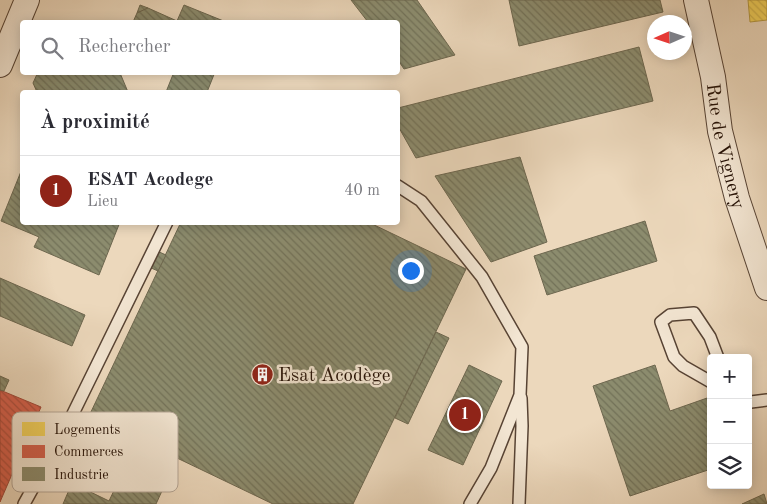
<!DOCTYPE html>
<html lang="fr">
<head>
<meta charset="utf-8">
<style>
	:root { --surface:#fff; --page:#f2f2f3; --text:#2b2b33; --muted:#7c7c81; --line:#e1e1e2; --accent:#8f2418 }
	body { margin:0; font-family:"Old Standard TT",serif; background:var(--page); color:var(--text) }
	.controls { position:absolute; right:15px; bottom:15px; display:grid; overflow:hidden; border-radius:5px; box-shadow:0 2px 12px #0003 }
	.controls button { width:45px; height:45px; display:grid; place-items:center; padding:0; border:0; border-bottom:1px solid var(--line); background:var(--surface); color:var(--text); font:25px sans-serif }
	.compass { position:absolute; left:647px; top:15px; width:45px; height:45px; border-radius:50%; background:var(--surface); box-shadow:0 2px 12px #0003; rotate:267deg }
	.you { position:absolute; left:410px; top:270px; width:18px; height:18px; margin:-12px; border:4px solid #fff; border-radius:50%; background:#1a73e8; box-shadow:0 0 0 8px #1a73e833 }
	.badge { display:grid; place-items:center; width:32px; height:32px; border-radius:50%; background:var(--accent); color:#fff; font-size:16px; font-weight:700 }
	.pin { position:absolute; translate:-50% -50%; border:2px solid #fff; box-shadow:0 1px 5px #0006 }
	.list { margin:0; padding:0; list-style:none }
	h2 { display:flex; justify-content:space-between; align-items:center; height:65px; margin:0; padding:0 20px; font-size:21px }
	h2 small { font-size:16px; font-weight:400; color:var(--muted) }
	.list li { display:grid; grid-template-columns:32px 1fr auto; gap:15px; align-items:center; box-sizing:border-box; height:70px; padding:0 20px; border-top:1px solid var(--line) }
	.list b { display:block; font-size:19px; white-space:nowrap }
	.list p { margin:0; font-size:16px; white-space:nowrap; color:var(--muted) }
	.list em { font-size:16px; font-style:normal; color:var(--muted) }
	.icon { flex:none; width:28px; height:28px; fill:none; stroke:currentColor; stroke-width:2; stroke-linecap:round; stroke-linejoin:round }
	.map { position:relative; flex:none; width:767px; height:504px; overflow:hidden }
	.search { position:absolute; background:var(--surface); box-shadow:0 2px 12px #0003; left:20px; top:20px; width:380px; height:55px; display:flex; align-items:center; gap:12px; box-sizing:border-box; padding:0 18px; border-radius:5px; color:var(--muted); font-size:19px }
	.panel { position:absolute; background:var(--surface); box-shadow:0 2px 12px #0003; left:20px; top:90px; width:380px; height:135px; border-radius:5px }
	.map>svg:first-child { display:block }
	.homes { fill:url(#homes-back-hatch); stroke:#b79a42 }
	.shops { fill:url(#shops-back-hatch); stroke:#a14838 }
	.industry { fill:url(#industry-back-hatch); stroke:#6d674f }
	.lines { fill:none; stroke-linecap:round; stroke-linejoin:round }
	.lane-casing { stroke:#574334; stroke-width:14 }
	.street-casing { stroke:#574334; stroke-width:26 }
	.lane { stroke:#f3e6d3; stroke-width:11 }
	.street { stroke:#f3e6d3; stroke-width:24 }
	.labels { text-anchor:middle; stroke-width:5; stroke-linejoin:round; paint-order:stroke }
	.street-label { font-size:19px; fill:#251106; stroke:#f3e6d3 }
	.poi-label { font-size:19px; fill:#251106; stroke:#f3e6d3; text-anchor:start }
	.key { fill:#f3e6d3; stroke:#b5a696; stroke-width:1 }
	.key-label { font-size:14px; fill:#251106 }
</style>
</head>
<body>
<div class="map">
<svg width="767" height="504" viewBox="0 0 767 504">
	<defs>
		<pattern id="homes-back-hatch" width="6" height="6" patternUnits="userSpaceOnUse" patternTransform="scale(1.25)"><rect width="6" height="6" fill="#f6d55c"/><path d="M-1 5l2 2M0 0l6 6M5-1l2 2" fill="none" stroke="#d3b64e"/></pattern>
		<pattern id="shops-back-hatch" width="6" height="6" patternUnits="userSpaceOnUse" patternTransform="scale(1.25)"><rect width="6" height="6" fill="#d6604d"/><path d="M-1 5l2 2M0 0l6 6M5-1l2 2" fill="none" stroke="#ad4e3e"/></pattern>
		<pattern id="industry-back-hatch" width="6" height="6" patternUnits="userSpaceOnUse" patternTransform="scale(1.25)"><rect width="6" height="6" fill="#8c8c6e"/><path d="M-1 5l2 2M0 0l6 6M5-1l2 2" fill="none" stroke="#727158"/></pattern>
	</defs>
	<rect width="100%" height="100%" fill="#ecd8bc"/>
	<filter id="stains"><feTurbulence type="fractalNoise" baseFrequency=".004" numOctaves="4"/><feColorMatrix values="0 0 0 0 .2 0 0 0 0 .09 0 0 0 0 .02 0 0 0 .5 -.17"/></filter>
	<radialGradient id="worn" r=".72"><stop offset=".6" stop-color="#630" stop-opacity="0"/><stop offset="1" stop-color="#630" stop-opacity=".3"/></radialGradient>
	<path class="homes" d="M748 0H767V20L750 22Z"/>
	<path class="shops" d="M0 390 41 407 0 502Z"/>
	<g class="industry">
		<path d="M351 0H417L455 55 404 69 398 60V22H368Z"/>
		<path d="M509 0H660L663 12 519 46Z"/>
		<path d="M140 5 148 8 137 13Z"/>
		<path d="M184 5 226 22H133L137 13 148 8 177 21Z"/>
		<path d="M639 47 653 101 416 158 398 126V108Z"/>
		<path d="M38 72H118L120 73 128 92H37L33 83Z"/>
		<path d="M174 72H215L207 92H166Z"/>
		<path d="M520 157 547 242 491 262 435 176Z"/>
		<path d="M22 169V222H120L99 275 34 247 39 237 1 221Z"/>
		<path d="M645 221 657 261 547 295 534 256Z"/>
		<path d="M181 222H368L466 269 353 504H273L177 458 156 504H63L72 483 109 501 138 440 89 416Z"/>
		<path d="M157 251 166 255 158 271 149 267Z"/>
		<path d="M0 278 85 315 72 346 0 316Z"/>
		<path d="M436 332 449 338 408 424 395 418Z"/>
		<path d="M469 365 502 381 463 465 428 450Z"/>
		<path d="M655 365 670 411 710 397 711 469 630 496 593 386Z"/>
		<path d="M0 376 9 380 4 391 0 390Z"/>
		<path d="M764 494 767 504H742Z"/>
	</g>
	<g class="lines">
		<defs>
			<g id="lane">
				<path d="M398 186 421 201 482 277 522 347 520 395 491 468 470 504"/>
				<path d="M711 382 683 366 674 357 661 322 670 315 694 313 710 337 718 358"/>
				<path d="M748 401 751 402 767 400"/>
				<path d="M24 504 65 430 167 222"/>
				<path d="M519 504 522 426 521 398"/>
			</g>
			<g id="street">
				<path id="s1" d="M696 0 713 77 720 131 737 198 767 288"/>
				<path d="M0 65 27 0"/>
			</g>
		</defs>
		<use href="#lane" class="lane-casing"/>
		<use href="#street" class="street-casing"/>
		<use href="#lane" class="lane"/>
		<use href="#street" class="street"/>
	</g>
	<defs>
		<symbol id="building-disc" viewBox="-11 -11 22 22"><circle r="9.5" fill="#8f2418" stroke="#f3e6d3"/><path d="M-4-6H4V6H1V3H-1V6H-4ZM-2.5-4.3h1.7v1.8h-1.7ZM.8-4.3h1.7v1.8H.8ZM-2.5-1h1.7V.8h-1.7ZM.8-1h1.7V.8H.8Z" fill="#fff"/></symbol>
	</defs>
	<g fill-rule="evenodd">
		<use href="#building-disc" x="250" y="362" width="25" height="25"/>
	</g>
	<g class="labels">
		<g class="street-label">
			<text dy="7" stroke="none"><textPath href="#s1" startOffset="149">Rue de Vignery</textPath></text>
		</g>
		<g class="poi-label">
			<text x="278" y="381">Esat Acodège</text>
		</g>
	</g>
	<rect x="12" y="412" width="166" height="80" rx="8" class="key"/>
	<rect x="22" y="422" width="23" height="14" fill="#f6d55c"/>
	<rect x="22" y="445" width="23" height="13" fill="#d6604d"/>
	<rect x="22" y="467" width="23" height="14" fill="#8c8c6e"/>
	<g class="key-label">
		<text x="54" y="434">Logements</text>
		<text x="54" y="456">Commerces</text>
		<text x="54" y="479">Industrie</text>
	</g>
	<rect width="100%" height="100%" filter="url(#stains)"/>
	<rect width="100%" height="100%" fill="url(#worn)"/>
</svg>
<div class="controls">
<button>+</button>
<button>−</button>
<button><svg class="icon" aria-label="layers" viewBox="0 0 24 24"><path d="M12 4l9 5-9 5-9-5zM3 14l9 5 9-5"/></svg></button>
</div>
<svg class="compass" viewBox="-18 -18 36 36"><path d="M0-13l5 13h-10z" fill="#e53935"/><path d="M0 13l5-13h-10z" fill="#7c7c81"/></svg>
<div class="you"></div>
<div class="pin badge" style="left:465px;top:415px">1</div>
<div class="search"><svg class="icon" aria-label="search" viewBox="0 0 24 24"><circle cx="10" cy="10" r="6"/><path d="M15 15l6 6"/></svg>Rechercher</div>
<section class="panel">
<h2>À proximité<small></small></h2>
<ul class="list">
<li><span class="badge">1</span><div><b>ESAT Acodege</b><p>Lieu</p></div><em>40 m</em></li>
</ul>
</section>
</div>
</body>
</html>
